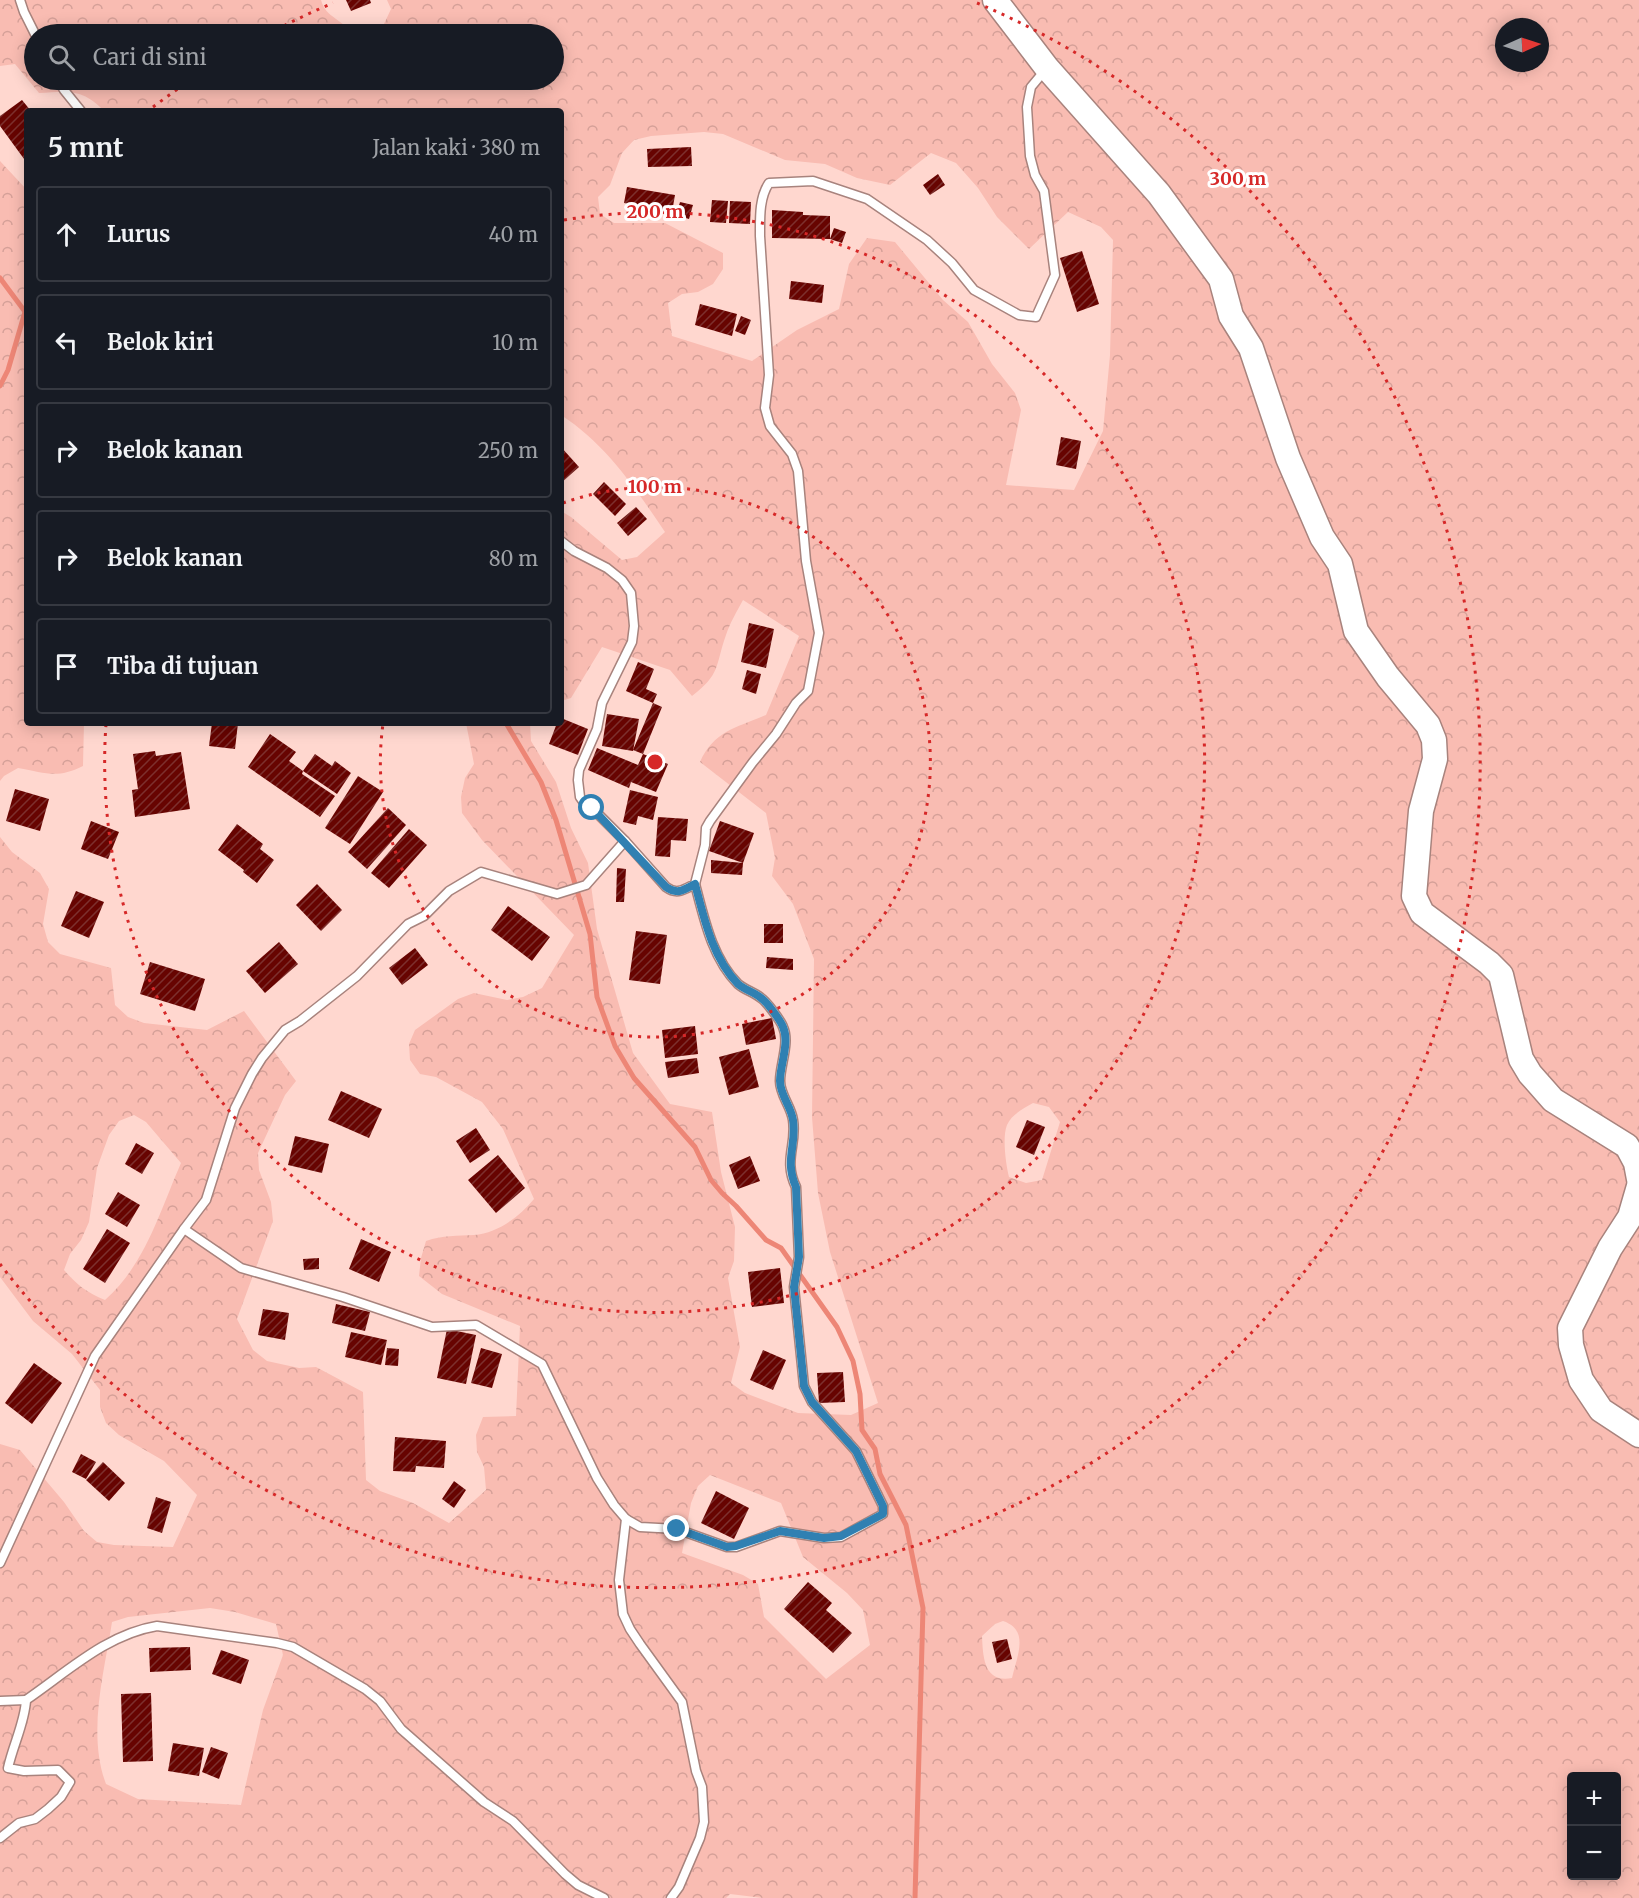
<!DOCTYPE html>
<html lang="id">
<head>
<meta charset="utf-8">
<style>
	:root { --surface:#171b24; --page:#242831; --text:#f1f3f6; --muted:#9ea1a6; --line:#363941 }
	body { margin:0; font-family:Merriweather,serif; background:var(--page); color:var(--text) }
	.controls { position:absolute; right:18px; bottom:18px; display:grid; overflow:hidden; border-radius:6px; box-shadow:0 3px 15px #0003 }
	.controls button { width:54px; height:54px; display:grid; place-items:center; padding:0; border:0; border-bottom:2px solid var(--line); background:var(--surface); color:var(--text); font:30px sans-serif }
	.compass { position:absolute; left:1495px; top:18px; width:54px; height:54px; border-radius:50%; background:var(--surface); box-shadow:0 3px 15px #0003; rotate:87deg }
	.stop { position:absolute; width:18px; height:18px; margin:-14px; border:4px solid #3080b2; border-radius:50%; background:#fff }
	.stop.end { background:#3080b2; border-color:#fff; box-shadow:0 2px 6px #0008 }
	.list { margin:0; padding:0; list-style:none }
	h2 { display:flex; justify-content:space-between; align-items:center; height:78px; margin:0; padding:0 24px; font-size:26px }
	h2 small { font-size:20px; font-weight:400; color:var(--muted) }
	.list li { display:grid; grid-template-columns:39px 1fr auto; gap:18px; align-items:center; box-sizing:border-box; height:96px; margin:0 12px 12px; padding:0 12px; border:2px solid var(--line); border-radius:6px }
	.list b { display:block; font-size:22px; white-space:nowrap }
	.list em { font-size:20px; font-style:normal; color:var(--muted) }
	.icon { flex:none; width:33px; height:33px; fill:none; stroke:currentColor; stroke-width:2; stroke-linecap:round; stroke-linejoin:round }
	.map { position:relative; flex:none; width:1639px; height:1898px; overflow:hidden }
	.search { position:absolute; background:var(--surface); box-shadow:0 3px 15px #0003; left:24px; top:24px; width:540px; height:66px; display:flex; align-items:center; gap:15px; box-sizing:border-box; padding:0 21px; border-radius:33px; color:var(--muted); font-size:22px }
	.panel { position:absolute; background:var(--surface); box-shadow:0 3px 15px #0003; left:24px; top:108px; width:540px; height:618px; border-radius:6px }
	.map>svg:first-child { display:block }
	.forest { fill:url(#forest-crowns); fill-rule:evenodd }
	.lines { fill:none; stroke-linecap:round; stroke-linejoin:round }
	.stream { stroke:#ed8676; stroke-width:5 }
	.building { fill:url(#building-hatch) }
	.lane-casing { stroke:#a8837d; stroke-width:11 }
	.secondary-casing { stroke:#a8837d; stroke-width:27 }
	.lane { stroke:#fff; stroke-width:8 }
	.secondary { stroke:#fff; stroke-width:24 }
	.route { stroke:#3080b2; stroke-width:8 }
	.ring { fill:none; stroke:#d62828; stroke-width:3; stroke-dasharray:3 6 }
	.centre { fill:#d62828; stroke:#fff; stroke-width:3 }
	.ring-label { font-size:18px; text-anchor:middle; font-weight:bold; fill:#d62828; stroke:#fff; stroke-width:6; stroke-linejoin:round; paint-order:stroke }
</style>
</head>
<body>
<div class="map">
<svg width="1639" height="1898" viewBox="0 0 1639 1898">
	<defs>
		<pattern id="forest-crowns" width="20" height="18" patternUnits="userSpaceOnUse" patternTransform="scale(1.5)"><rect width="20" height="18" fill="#f9bcb2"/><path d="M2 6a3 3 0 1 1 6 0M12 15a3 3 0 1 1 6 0" fill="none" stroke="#d5a098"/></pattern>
		<pattern id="building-hatch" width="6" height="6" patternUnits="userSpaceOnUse" patternTransform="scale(1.5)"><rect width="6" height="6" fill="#670401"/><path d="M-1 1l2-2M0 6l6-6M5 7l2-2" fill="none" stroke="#7c302e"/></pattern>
	</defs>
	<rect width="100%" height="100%" fill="#ffd7cf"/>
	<g class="forest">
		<path d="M0 0H321C324 10 328 13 336 19 357 35 360 35 384 24L391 9 387 0H1639V1898H763L730 1894 726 1898H0V1444L20 1450 64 1502 84 1531 97 1542 114 1545 173 1547 197 1495 164 1461 119 1435 106 1423 100 1407V1390L72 1354 33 1321 0 1277V837L12 852 40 873 49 889 43 924 48 942 60 954 111 968 115 1005 128 1017 144 1023 207 1030 244 1011 296 1081 285 1095 258 1153 259 1170 271 1202 273 1221 237 1319 253 1350 267 1361 299 1368 316 1367 363 1392 366 1480 380 1491 413 1503 449 1523 486 1490 484 1467 477 1452 476 1435 483 1417 516 1416 520 1326 442 1294 419 1276 421 1258 426 1241C443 1235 457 1236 474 1235 498 1233 519 1217 534 1199L503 1129 482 1102 436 1077 420 1074 410 1060 409 1044 415 1030 458 999 474 993 507 1000 523 997 542 988 574 935 482 840 462 813 461 797 465 778 474 764 466 723H530L531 741 556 782 571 828 588 863 597 929 633 1053 670 1104 712 1112 721 1172 735 1227 734 1261 728 1278 740 1347 731 1383 745 1393 798 1413 851 1415 878 1403 830 1252 818 1193 812 1117 814 959 793 904 772 876 775 858 766 813 700 762C714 731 736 728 766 715L799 636 743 600C737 611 730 623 726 635 715 666 721 674 692 696L670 670 602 647 571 698 561 701V511L571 517 622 560 637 557 665 532C636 489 606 444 561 415V111H104C82 88 68 92 39 93L15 64 0 66ZM1504 27H1540V63H1504ZM34 34H554V80H34ZM704 132 723 134 785 160 825 164 857 178 890 185 931 153 956 163 978 188 997 217 1029 249 1068 212 1101 227 1113 240 1110 355 1103 431 1074 490 1006 485 1021 410 1015 393 992 364 968 322 943 300 895 242 867 238 849 264 839 309 797 330 752 361 672 336 668 303 682 294 698 292 713 284 723 269V253L665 223H614L600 214 598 197 610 185 622 153 634 140 651 136ZM1033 1103 1049 1107 1060 1122 1042 1180 1026 1183 1009 1177C1006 1165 1002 1137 1007 1125 1012 1114 1023 1109 1033 1103ZM134 1115 146 1122 181 1163C160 1211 145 1265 105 1300 87 1293 76 1284 64 1270L70 1254 81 1240 89 1222 97 1168 109 1135 119 1121ZM710 1475 781 1503 803 1557 847 1593 863 1610 870 1645 826 1679 764 1617 758 1584 743 1575 682 1553 691 1503 698 1486ZM210 1608 235 1612 276 1624 283 1655 263 1710 241 1805 138 1799 106 1784C87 1733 104 1674 112 1622L128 1617ZM1003 1621C1030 1630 1017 1656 1012 1678 984 1683 983 1658 982 1636L995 1624ZM1572 1776H1616V1876H1572Z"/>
		<path d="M0 161 27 190V723H84L83 766C57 779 46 773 18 768L4 776 0 781Z"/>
	</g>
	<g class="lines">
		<g class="stream">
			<path d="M0 278 26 313"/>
			<path d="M0 386 8 370 25 312"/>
			<path d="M506 723 541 782 556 820 590 934 597 997 615 1046 634 1078 695 1147 711 1180 722 1193 736 1206 766 1240 781 1248 837 1327 853 1361 860 1394 862 1430 875 1449 880 1474 906 1525 923 1608 915 1898"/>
		</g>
	</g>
	<g class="building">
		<path d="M346 0H370L371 3 351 11Z"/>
		<path d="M22 100 31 111H27V163L0 126V116Z"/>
		<path d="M691 147 692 166 648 167 647 149Z"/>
		<path d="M938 174 945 185 930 195 923 185Z"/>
		<path d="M627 187 675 195 672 212 624 203Z"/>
		<path d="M712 200 728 201 726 223 710 222Z"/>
		<path d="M730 201 751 202 750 224 729 223Z"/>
		<path d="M680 202 693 205 689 219 676 215Z"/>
		<path d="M772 210 803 212V215L830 216V239L772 238Z"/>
		<path d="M834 228 846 232 842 243 830 239Z"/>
		<path d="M1082 251 1099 304 1077 312 1060 258Z"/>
		<path d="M791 281 824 285 822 303 789 299Z"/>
		<path d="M700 304 737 314 732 336 695 325Z"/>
		<path d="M741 316 751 320 745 335 735 331Z"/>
		<path d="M1061 437 1081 441 1076 469 1056 465Z"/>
		<path d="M561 447 579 467 561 483Z"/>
		<path d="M604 482 626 504 615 516 593 494Z"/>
		<path d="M636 507 647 519 628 536 617 523Z"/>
		<path d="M749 623 774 629 766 668 741 662Z"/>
		<path d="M638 662 654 669 646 689 657 694 653 703 662 707 643 754 633 750 653 703 626 691Z"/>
		<path d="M747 670 761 674 756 694 742 689Z"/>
		<path d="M607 714 639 719 633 751 602 746Z"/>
		<path d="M561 718 588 729 578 755 549 744 557 723H561Z"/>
		<path d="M212 723H238L235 749 209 746Z"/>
		<path d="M270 734 296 752 289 761 303 771 302 774 335 796 320 817 248 767Z"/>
		<path d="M597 748 638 765 643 754 668 764 656 792 631 782 629 788 588 770Z"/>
		<path d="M155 751 156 756 181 752 190 809 135 817 132 790 138 789 133 754Z"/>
		<path d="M315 754 332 766 335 761 351 773 337 794 303 771Z"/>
		<path d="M358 776 383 792 350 844 325 828Z"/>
		<path d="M15 789 49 799 40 831 6 821Z"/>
		<path d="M630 790 658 797 653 820 638 816 636 825 623 822Z"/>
		<path d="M388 808 406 825 367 869 348 852Z"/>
		<path d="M658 817 688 819 686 841 671 840 670 857 655 856Z"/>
		<path d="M91 821 119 832 108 859 81 849Z"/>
		<path d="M720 821 754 833 743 863 709 851Z"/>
		<path d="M237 824 263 844 260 849 274 860 257 883 243 872 244 870 218 850Z"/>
		<path d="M409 829 427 845 389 888 371 873Z"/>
		<path d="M711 860 743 863 742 875 711 873Z"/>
		<path d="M617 868 626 869 624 902H616Z"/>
		<path d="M317 884 342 910 321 931 296 905Z"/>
		<path d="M76 891 104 902 89 938 61 926Z"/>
		<path d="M508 906 550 937 532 961 491 930Z"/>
		<rect x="764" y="924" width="19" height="19"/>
		<path d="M636 931 667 935 660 984 629 980Z"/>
		<path d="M279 942 298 964 265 993 246 971Z"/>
		<path d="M415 948 428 965 402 985 389 968Z"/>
		<path d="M767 957 793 959V970L766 968Z"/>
		<path d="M150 962 205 979 195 1011 140 994Z"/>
		<path d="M772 1018 776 1039 746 1045 742 1024Z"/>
		<path d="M695 1026 698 1054 665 1058 662 1030Z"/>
		<path d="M749 1049 759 1087 729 1095 719 1057Z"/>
		<path d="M697 1058 699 1073 668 1078 665 1062Z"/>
		<path d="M341 1091 382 1109 369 1138 328 1120Z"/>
		<path d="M1027 1120 1045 1127 1034 1155 1016 1147Z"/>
		<path d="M476 1128 490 1150 470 1163 456 1141Z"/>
		<path d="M295 1136 329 1144 322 1173 288 1165Z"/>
		<path d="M136 1143 154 1153 142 1174 125 1164Z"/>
		<path d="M498 1155 525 1188 496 1213 468 1180Z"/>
		<path d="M750 1156 760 1181 738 1189 729 1165Z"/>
		<path d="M118 1192 140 1205 127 1227 105 1214Z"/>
		<path d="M107 1229 130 1243 105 1283 83 1269Z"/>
		<path d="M361 1239 391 1252 379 1282 349 1269Z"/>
		<path d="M319 1258V1269L304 1270 303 1259Z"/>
		<path d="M780 1268 784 1303 752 1307 748 1272Z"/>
		<path d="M336 1304 370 1312 365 1331 332 1323Z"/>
		<path d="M263 1309 289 1313 285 1340 258 1335Z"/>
		<path d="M447 1329 476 1335 466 1384 437 1378Z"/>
		<path d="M351 1332 387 1340 381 1365 345 1357Z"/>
		<path d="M387 1348 399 1349 398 1366 385 1365Z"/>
		<path d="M481 1348 502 1354 492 1388 471 1383Z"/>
		<path d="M763 1350 786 1360 773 1390 750 1380Z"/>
		<path d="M34 1363 62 1383 32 1424 5 1403Z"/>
		<path d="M843 1372 845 1402 819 1403 817 1373Z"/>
		<path d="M395 1437 446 1441 444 1468 416 1466 415 1472 393 1471Z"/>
		<path d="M81 1454 96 1462 86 1479 72 1472Z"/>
		<path d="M103 1462 125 1483 109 1501 86 1480Z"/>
		<path d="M454 1481 466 1490 454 1508 442 1499Z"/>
		<path d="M716 1491 749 1508 734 1539 701 1523Z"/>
		<path d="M156 1497 171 1502 162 1533 147 1528Z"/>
		<path d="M808 1582 832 1603 826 1610 852 1633 833 1653 784 1609Z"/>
		<path d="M1007 1639 1012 1659 997 1663 992 1642Z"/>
		<path d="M190 1647 191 1670 150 1672 149 1648Z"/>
		<path d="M221 1650 249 1660 241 1684 212 1674Z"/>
		<path d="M151 1693 153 1761 123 1762 121 1694Z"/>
		<path d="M173 1743 204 1748 199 1776 168 1771Z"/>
		<path d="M211 1747 228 1753 219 1779 202 1772Z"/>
	</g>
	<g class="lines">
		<defs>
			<g id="lane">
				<path d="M20 0 24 12 35 34"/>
				<path d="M58 80 64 90 81 111"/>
				<path d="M561 541 574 551 607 568 622 580 631 593 634 626 632 642 602 703 597 729 579 770 578 780 580 797 585 804 592 808 625 841 666 887C677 895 683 890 695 884L705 845 706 828 710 821 753 762 776 734 796 703 808 691 819 633 806 561 798 471 792 454 770 426 765 408 769 375 760 236C760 218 759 198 769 183L813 181 867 199 927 240 952 263 974 290 1019 315 1036 317 1055 275 1044 191 1035 175 1030 156 1027 107 1031 87 1046 69"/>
				<path d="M184 1229 241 1268 343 1297 432 1327 476 1325 542 1364 597 1478 614 1505 626 1519 640 1527 677 1529 727 1547H736L780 1531 824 1538 841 1537 883 1514V1506L856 1451 812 1402 804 1386 794 1287 799 1257 796 1187C783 1160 797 1145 793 1120 791 1106 780 1095 780 1081 780 1065 790 1042 783 1027 781 1021 766 1001 761 998 754 992 745 990 738 984 712 958 704 918 695 884"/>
				<path d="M626 1519 619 1580 623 1614 630 1629 640 1644 682 1702 696 1771 702 1787 704 1822 700 1838 679 1887 671 1898"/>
				<path d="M0 1563 95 1356 184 1229 206 1200 235 1108 252 1074 262 1058 285 1030 300 1021 357 976 408 924 424 916 449 891 481 872 557 894 586 885 625 841"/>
				<path d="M26 1700C67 1672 107 1634 157 1626L277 1643 293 1647 365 1689 380 1701 401 1729 484 1802 513 1821 565 1874 578 1885 604 1898"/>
				<path d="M0 1701 26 1700C25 1722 13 1745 8 1768L24 1771 58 1770 70 1782 61 1797 48 1809 35 1819 19 1823 0 1838"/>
			</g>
			<g id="secondary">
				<path d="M995 0 1047 68 1159 194 1221 279 1231 316 1251 348 1288 458 1322 537 1340 564 1356 631 1388 677 1428 725 1434 740 1435 759 1421 811 1414 896 1422 913 1489 963 1501 975 1521 1059 1530 1074 1553 1100 1627 1146 1636 1163 1639 1179"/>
				<path d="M1639 1186 1630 1217 1610 1248 1570 1328 1571 1345 1581 1380 1601 1410 1639 1435"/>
			</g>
		</defs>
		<use href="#lane" class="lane-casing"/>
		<use href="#secondary" class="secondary-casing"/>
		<use href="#lane" class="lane"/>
		<use href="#secondary" class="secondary"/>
	</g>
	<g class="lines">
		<path class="route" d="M592 808 666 887C677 895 684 890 695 884 704 918 712 957 738 984 745 990 754 992 761 998 766 1001 781 1021 783 1027 790 1042 780 1065 780 1081 780 1095 791 1106 793 1120 797 1145 784 1160 796 1187L799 1257 794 1287 804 1386 812 1402 856 1451 883 1506V1514L841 1536 824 1538 780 1531 736 1546 727 1547 677 1529"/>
	</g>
	<g class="ring">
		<path d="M563 503A275 275 0 1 1 383 724"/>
		<path d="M564 220A550 550 0 1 1 106 724"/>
		<path d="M153 107A825 825 0 0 1 188 82M268 34A825 825 0 0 1 333 3M977 3A825 825 0 1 1 0 1264"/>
	</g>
	<circle cx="655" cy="762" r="9" class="centre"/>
	<g class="ring-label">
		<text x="1238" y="185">300 m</text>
		<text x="655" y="218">200 m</text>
		<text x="655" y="493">100 m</text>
	</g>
</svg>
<div class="controls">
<button>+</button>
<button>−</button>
</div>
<svg class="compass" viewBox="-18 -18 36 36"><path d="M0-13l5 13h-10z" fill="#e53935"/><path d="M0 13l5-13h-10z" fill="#9ea1a6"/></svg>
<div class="stop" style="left:592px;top:808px"></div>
<div class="stop end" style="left:677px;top:1529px"></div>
<div class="search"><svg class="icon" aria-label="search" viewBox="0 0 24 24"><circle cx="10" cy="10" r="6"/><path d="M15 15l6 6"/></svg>Cari di sini</div>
<section class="panel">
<h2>5 mnt<small>Jalan kaki · 380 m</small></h2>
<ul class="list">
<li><svg class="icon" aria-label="ahead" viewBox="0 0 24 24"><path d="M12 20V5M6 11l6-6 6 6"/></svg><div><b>Lurus</b></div><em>40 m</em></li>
<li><svg class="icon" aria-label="left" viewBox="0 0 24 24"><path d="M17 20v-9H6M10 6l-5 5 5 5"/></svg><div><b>Belok kiri</b></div><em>10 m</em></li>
<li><svg class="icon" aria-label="right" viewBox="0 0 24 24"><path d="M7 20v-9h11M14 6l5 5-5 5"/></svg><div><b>Belok kanan</b></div><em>250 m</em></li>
<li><svg class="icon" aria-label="right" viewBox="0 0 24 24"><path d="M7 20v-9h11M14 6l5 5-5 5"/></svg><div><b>Belok kanan</b></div><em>80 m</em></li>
<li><svg class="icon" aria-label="arrive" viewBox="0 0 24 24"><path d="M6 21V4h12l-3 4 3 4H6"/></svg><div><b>Tiba di tujuan</b></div></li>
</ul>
</section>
</div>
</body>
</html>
